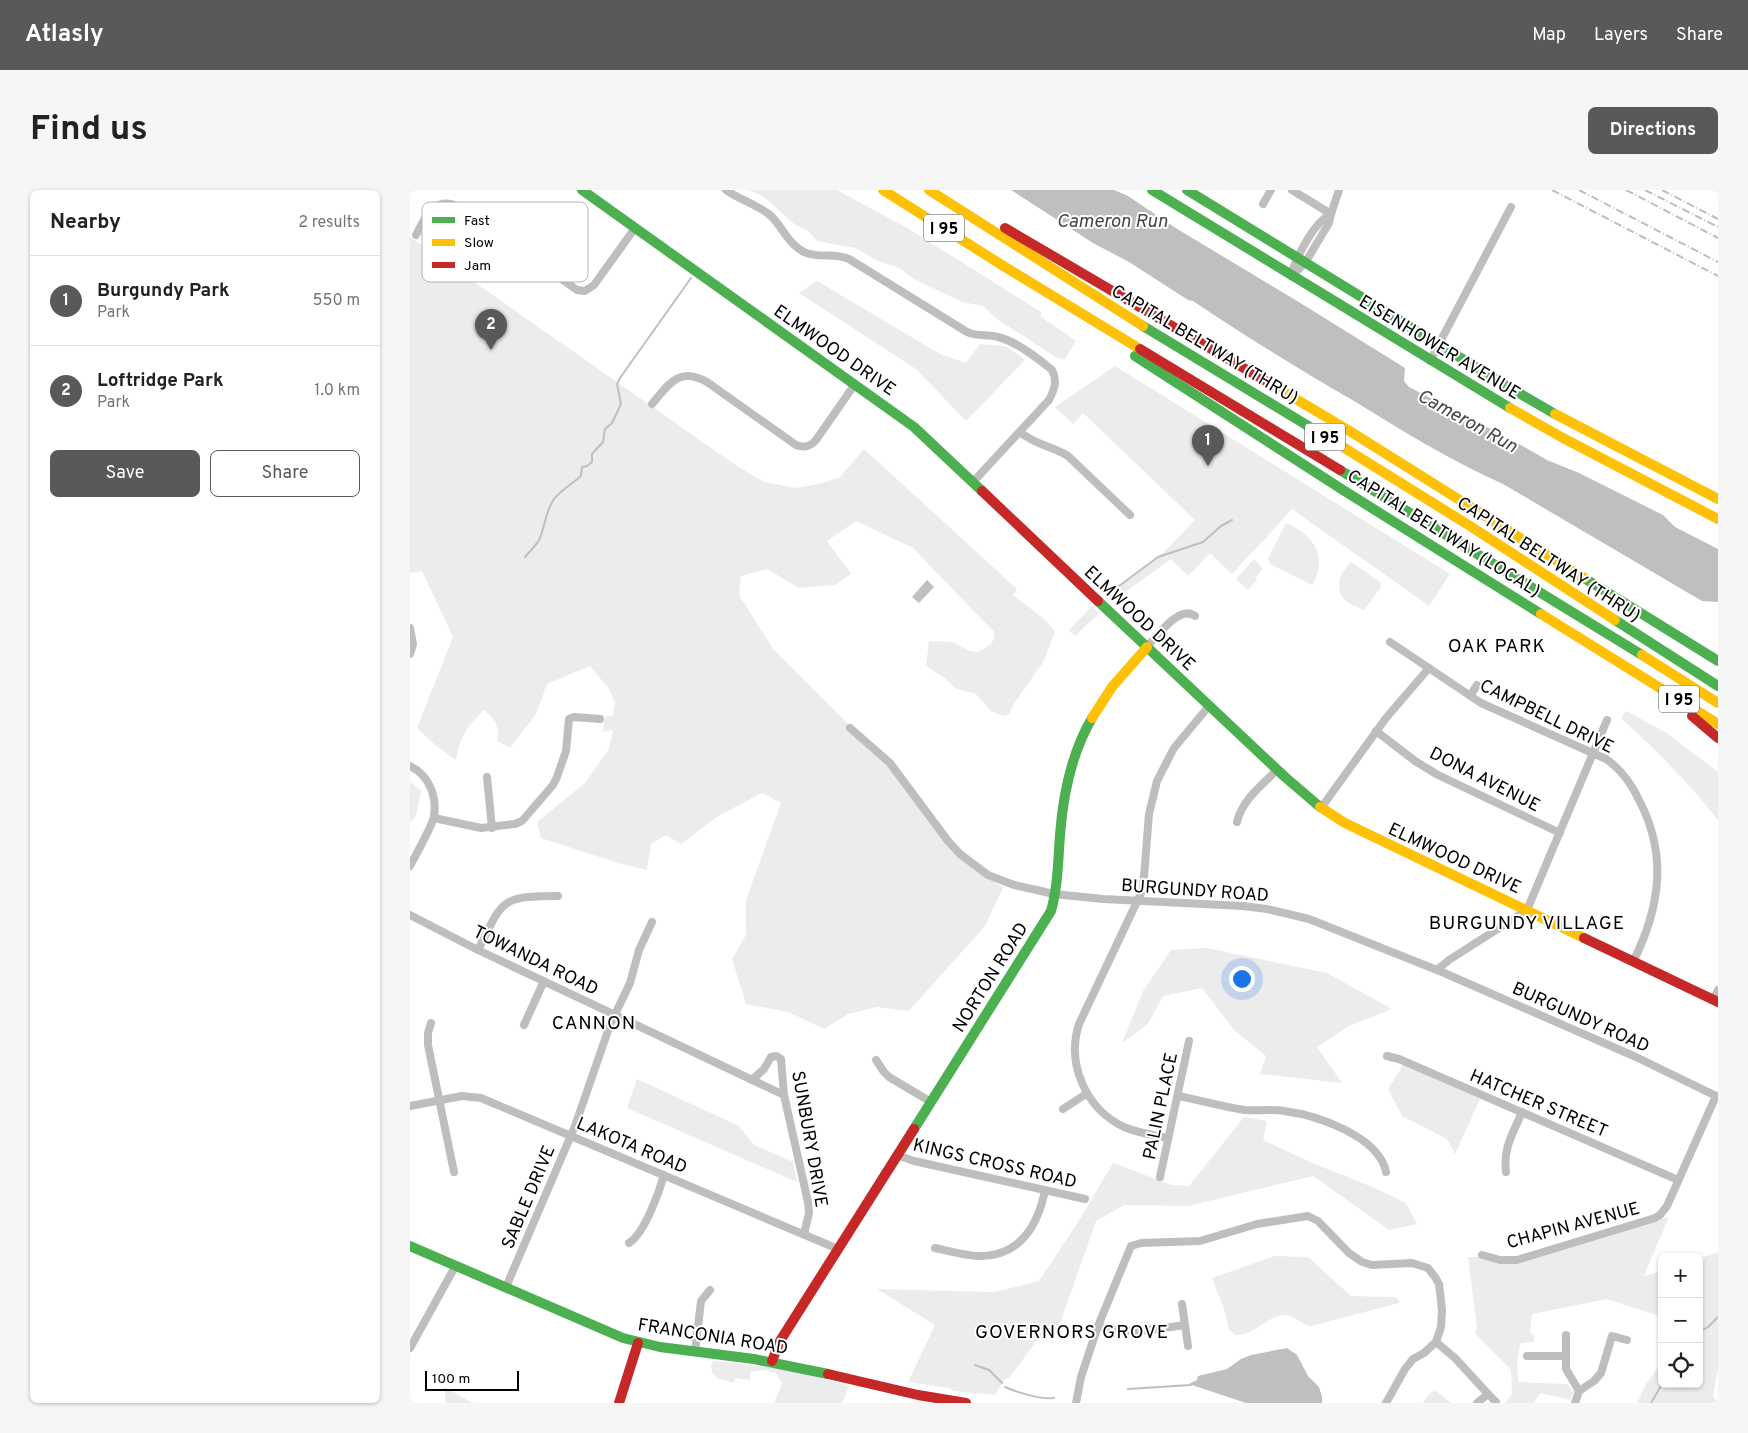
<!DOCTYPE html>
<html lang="en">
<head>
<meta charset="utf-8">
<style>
	:root { --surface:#fff; --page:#f6f6f6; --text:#222; --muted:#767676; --line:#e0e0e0; --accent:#595959 }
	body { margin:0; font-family:Overpass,sans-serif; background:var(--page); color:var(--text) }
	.controls { position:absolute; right:15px; bottom:15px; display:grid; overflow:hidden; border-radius:8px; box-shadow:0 1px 4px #0004 }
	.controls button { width:45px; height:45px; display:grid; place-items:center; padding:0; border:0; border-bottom:1px solid var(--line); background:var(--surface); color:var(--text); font:25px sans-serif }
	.scale { position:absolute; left:15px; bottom:12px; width:94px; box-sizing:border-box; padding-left:5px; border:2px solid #000; border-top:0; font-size:14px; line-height:18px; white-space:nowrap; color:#000; -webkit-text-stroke:4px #fff; paint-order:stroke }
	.you { position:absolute; left:831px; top:788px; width:18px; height:18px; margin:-12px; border:4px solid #fff; border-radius:50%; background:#1a73e8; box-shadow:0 0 0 8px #1a73e833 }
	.badge { display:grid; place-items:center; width:32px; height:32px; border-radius:50%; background:var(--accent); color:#fff; font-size:16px; font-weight:700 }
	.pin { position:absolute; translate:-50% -41px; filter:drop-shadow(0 1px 2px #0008) }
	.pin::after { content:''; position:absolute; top:26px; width:18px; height:15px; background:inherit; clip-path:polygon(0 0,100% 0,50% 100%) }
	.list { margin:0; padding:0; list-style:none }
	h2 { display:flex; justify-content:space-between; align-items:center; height:65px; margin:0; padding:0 20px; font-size:21px }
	h2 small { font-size:16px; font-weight:400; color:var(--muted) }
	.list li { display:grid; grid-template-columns:32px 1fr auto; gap:15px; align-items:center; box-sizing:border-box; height:90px; padding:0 20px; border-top:1px solid var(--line) }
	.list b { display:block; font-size:19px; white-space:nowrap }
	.list p { margin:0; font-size:16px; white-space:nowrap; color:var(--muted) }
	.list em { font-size:16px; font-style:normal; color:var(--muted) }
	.actions { display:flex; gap:10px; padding:15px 20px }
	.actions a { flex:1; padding:11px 0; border:1px solid var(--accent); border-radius:8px; text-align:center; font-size:18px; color:var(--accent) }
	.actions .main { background:var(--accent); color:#fff }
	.icon { flex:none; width:28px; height:28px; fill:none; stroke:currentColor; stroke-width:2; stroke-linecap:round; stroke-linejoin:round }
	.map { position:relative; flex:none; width:1308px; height:1213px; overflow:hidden; border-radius:8px }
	header { display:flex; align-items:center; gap:30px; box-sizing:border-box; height:70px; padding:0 25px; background:var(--accent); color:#fff }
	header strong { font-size:24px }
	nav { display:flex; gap:28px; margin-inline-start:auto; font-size:18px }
	.intro { display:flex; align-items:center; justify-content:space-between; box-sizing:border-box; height:120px; padding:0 30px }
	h1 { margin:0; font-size:35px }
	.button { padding:12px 22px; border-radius:8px; background:var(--accent); color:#fff; font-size:18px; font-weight:700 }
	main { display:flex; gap:30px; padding:0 30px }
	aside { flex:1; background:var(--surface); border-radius:8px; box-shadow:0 1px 4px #0004 }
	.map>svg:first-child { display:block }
	.green { fill:#ececec }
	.water { fill:#bfbfbf }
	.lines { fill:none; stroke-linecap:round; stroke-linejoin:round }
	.stream { stroke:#bfbfbf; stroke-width:2 }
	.street { stroke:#bebebe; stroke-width:8 }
	.fast { stroke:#4caf50; stroke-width:10 }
	.slow { stroke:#ffc107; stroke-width:10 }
	.jam { stroke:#c62828; stroke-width:10 }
	.rail { stroke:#bebebe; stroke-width:2; stroke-dasharray:8 2.5 1 2.5; stroke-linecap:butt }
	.labels { text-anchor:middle; stroke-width:4; stroke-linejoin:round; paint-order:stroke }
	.shield { fill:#fff; stroke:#4c4c4c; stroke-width:1 }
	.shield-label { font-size:16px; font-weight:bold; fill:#000 }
	.street-label { font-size:18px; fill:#000; stroke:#fff }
	.water-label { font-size:19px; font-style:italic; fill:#444; stroke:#fff }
	.neighbourhood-label { font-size:19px; letter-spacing:1px; fill:#000; stroke:#fff }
	.key { fill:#fff; stroke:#b2b2b2; stroke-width:1 }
	.key-label { font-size:14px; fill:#000 }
</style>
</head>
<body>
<header>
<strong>Atlasly</strong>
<nav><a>Map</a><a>Layers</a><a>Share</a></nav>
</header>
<div class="intro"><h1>Find us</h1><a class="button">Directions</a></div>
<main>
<aside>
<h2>Nearby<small>2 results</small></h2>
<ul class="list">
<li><span class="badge">1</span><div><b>Burgundy Park</b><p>Park</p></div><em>550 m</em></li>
<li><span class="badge">2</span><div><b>Loftridge Park</b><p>Park</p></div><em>1.0 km</em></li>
</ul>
<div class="actions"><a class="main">Save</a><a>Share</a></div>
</aside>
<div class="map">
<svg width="1308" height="1213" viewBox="0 0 1308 1213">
	<rect width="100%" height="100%" fill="#fff"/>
	<g class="green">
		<path d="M339 0H427L499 39 631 122V127L666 151 655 169 647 168 587 129 573 116 552 112 504 89 489 78 466 70 445 58 407 51 398 41 383 33 354 7Z"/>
		<path d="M0 47 324 274 354 292 386 298 413 293 430 287 454 259 607 399 603 405 634 429 645 441 634 471 605 512 599 524 593 526 581 521 566 504 545 498 536 489 516 476 519 451 543 452 560 461 568 462 578 456 583 451 584 442 503 358 446 331 417 351 441 384 425 395 389 398 357 379 331 386 329 405 363 459 485 581 550 664 593 698 575 736 499 821 467 817 438 824 414 839 378 822 336 814 322 769 336 745V710L371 613 352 603 308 626 271 654 256 645 241 654 237 680 208 673 131 648 127 632 175 593 199 559 203 540 193 542 195 526H203L205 513 199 499 180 476 137 494 126 524 100 558 87 551C90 537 85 529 74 520 57 537 50 546 46 570L24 554 7 538 43 447 12 381 0 383Z"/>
		<path d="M407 91 530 164 556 173 570 154 596 156 615 170 556 231 506 179 389 103Z"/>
		<path d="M705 176 1040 384 1019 416 882 319 844 361H843L822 384 800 363 778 386 761 369 703 411 695 405 754 362 785 330 673 223 663 234 645 217Z"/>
		<path d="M876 333C903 345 919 366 902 395L860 374 858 369Z"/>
		<path d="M844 369 853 379 846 387 847 390 838 400 826 389Z"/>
		<path d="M941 372 970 392 971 397 954 420C949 417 940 415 936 411 922 398 931 382 941 372Z"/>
		<path d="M682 416 689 423 665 446 659 440Z"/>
		<path d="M1216 521 1255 542 1308 582V630C1279 593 1246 560 1211 528Z"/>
		<path d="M0 592 11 600 6 626 0 632Z"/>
		<path d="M797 758 917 783 982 819 939 836 907 857 932 893 850 884 856 866 825 841 792 798 753 806 738 834 712 853 733 801 761 760Z"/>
		<path d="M993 875 1070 909 1045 964 1037 949 992 926 978 899Z"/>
		<path d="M227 889 329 936 344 955 383 972 387 992 217 918Z"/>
		<path d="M834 927 857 931 853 950 900 972 965 998 996 1013 1007 1034 979 1040 903 986 778 1016 714 1015 686 1031 648 1139 628 1149 600 1187 595 1189 585 1205 543 1201 539 1198 498 1192 525 1135 467 1099 585 1102 629 1091 670 1029 703 973 762 995 779 996Z"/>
		<path d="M1259 1027 1234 1086 1252 1081V1127L1197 1109 1122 1124 1120 1142 1124 1146V1152L1111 1153 1110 1155 1107 1175 1108 1192 1157 1194 1164 1202 1160 1210 1131 1203 1123 1213H1095L1102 1204 1101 1180 1065 1143 1067 1138 1058 1067H1080L1108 1074Z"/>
		<path d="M1308 1062V1179L1303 1206 1308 1213H1227L1236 1194 1252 1172V1194H1289V1069Z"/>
		<path d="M865 1066 898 1067 941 1106 985 1107 989 1110V1113L901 1136C891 1135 886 1126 876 1125 856 1125 847 1145 825 1145L819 1139 813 1116 802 1088Z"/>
		<path d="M304 1171 378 1179 439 1196 432 1213H364L372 1194 366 1183 353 1180 340 1182V1190L326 1188 323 1193 308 1188 302 1183 301 1174Z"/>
		<path d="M34 1197 63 1213H36Z"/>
		<path d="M1025 1200 1041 1213H1013L1019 1204Z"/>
	</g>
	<g class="water">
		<path d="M601 0H704L718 6 764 37 892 114 995 178 994 191 999 197 1102 250 1137 270 1169 283 1253 325 1265 337 1308 359V412L1292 411 1093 294C1041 271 993 241 944 211 889 179 835 146 783 111L778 110 719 72 683 53Z"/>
		<path d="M517 390 524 397 509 413 502 407Z"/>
		<path d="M877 1158 887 1165 898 1186 909 1197 912 1207V1213H836L779 1194 787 1190 788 1186 817 1179 831 1169 841 1165Z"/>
	</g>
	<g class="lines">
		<g class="stream">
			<path d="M115 367C120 361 127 355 130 348 135 335 136 320 144 309 152 299 162 294 171 286L172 277 177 276 182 272V264L193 252 195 239 202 233 211 214 207 194 210 188 281 88"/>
			<path d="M701 402 748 367 793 352 811 336 822 330"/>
			<path d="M1289 1142 1298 1137 1308 1127"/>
			<path d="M565 1175 579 1180 592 1193"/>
			<path d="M595 1197C606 1202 632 1210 644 1208"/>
			<path d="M718 1199 781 1195"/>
			<path d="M1241 1213 1252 1194"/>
		</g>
		<g class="street">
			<path d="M316 0C330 10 346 14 360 25 372 36 378 54 394 62 408 69 424 62 439 69L557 142C567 147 577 144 588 147 605 151 629 169 642 180 648 191 644 200 639 210L563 292"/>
			<path d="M882 0 921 24"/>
			<path d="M853 14 861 0"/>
			<path d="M6 45C16 25 27 3 53 19L167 100 175 101 184 95 225 38"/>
			<path d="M881 84C888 65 903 33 921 24"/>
			<path d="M881 86 895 73 919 33 921 24 929 0"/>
			<path d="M1020 171 1101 17"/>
			<path d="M242 214C259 194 269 176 297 192L386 255C394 258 400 257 406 250L445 194"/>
			<path d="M610 242C625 255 642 256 658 266L720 325"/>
			<path d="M0 438 3 454 0 464"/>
			<path d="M980 452 1071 513 1196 569C1212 580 1221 593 1229 610 1258 665 1250 718 1223 772"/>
			<path d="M737 457C747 446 770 414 785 426"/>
			<path d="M1060 506 1067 495"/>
			<path d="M440 538 480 573 538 651 550 664 578 685 604 695 644 704 693 709 833 716 857 719 899 729 1032 782 1226 867 1308 907"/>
			<path d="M966 541 1005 571 1028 585 1150 643"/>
			<path d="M0 576C19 585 27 606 24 626 23 635 5 666 0 676"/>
			<path d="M77 587 82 638"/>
			<path d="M911 618 976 528 1019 478"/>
			<path d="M24 628 71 638 105 634 112 631 143 595 147 587 156 561 159 529 164 527 190 529"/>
			<path d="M827 632C832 610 851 596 867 580"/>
			<path d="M0 725 68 760 374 905"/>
			<path d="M68 760C93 710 90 706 148 706"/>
			<path d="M1027 780 1039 770 1117 720 1197 530"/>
			<path d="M1303 810 1308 800"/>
			<path d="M21 833 18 843V855L44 982"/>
			<path d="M114 835 134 791"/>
			<path d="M977 866 989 869 1268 990"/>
			<path d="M466 870 474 882 479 887 521 912"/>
			<path d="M342 890 354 879 361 867 366 866 371 869 374 905 398 1012 399 1023 394 1044"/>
			<path d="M768 906C790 910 813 917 835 920 848 921 861 919 874 921 906 925 969 946 976 982"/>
			<path d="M0 916 52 906 71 908 428 1059"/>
			<path d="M653 919 676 904"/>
			<path d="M758 948C743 945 728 943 714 937 676 919 656 874 669 834L733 699 739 624 747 591 764 558 799 516"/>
			<path d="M487 965 504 971 675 1009"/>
			<path d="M1096 982C1093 957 1103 944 1112 922"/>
			<path d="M750 987 779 851"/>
			<path d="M219 1053C234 1044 249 1003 254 985"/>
			<path d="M525 1058C539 1061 553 1065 567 1066 609 1068 628 1036 635 1000"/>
			<path d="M1072 1065 1090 1070H1107L1245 1028 1250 1025 1257 1016 1306 906"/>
			<path d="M96 1097 165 936 200 835 220 793 229 760 242 732"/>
			<path d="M772 1114 778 1156"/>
			<path d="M688 1136C720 1146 743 1139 775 1135"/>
			<path d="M1156 1145V1179L1169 1201"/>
			<path d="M1026 1152 1045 1168 1078 1204 1067 1213"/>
			<path d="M0 1158 46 1075"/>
			<path d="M285 1162 291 1111 300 1100"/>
			<path d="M1117 1166H1155"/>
			<path d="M1169 1201 1184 1191 1191 1183 1202 1146 1217 1150"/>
			<path d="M1078 1204 1086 1212"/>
			<path d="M666 1213 671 1187 688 1136 721 1056 731 1053 790 1051 847 1034 898 1026 908 1031 939 1063 952 1072 962 1075 1002 1073 1018 1078 1025 1087 1029 1094 1032 1120 1031 1137 1026 1152 1014 1163 1003 1169 995 1179 976 1213"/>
			<path d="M1165 1213 1169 1201"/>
		</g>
		<g class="fast">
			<path d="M172 0 504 237 572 301"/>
			<path d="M742 0 1100 218"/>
			<path d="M777 0 1090 192 1145 224"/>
			<path d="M733 136 928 254"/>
			<path d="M725 166 933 300 1131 424"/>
			<path d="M930 280 1232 465"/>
			<path d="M1174 388 1308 471"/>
			<path d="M688 411 875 587 910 617"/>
			<path d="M1205 430 1308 496"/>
			<path d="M504 939 641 721C648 696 648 671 650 645 653 604 661 564 682 528"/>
			<path d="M0 1056 213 1148 250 1157 344 1169 418 1184"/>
		</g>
		<g class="slow">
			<path d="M473 0 595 77 730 159"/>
			<path d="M519 0 733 136"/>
			<path d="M854 190 938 240 1174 388"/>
			<path d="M1100 218 1153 248 1308 329"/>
			<path d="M1145 224 1308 309"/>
			<path d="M928 254 1060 336 1205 430"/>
			<path d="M1131 424 1308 534"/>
			<path d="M1232 465 1308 513"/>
			<path d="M682 528 702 497 737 457"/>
			<path d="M910 617 935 633 1174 748"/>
		</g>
		<g class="jam">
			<path d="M595 38 854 190"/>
			<path d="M730 159 930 280"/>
			<path d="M572 301 688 411"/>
			<path d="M1282 526 1308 548"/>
			<path d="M1174 748 1308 812"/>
			<path d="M362 1171 370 1151 504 939"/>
			<path d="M418 1184 508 1205 556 1213"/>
			<path d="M209 1213 228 1153"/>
		</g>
		<g class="rail">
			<path d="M1142 0 1308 86"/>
			<path d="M1169 0 1308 72"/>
			<path d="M1216 0 1308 48"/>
			<path d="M1235 0 1308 37"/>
			<path d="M1252 0 1308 29"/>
		</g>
	</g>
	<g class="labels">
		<g class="shield">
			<rect x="514" y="24.5" width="40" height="27" rx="4"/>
			<rect x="895" y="233.5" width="40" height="27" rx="4"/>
			<rect x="1249" y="495.5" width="40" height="27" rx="4"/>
		</g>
		<g class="shield-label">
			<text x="534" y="44">I 95</text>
			<text x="915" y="253">I 95</text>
			<text x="1269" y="515">I 95</text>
		</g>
		<g class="street-label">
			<text transform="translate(795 154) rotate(31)" y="6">CAPITAL BELTWAY (THRU)</text>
			<text transform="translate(1030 157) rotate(31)" y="6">EISENHOWER AVENUE</text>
			<text transform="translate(425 160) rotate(35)" y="6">ELMWOOD DRIVE</text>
			<text transform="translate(1034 343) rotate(32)" y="6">CAPITAL BELTWAY (LOCAL)</text>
			<text transform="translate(1139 369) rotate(33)" y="6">CAPITAL BELTWAY (THRU)</text>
			<text transform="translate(730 428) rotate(43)" y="6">ELMWOOD DRIVE</text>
			<text transform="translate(1137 526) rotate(26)" y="6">CAMPBELL DRIVE</text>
			<text transform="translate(1075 589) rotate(27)" y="6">DONA AVENUE</text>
			<text transform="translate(1045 668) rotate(25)" y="6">ELMWOOD DRIVE</text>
			<text transform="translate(785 700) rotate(4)" y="6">BURGUNDY ROAD</text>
			<text transform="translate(126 770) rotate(26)" y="6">TOWANDA ROAD</text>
			<text transform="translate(580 787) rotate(-58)" y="6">NORTON ROAD</text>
			<text transform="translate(1171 827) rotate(24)" y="6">BURGUNDY ROAD</text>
			<text transform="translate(1129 913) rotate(23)" y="6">HATCHER STREET</text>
			<text transform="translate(750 916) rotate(-78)" y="6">PALIN PLACE</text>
			<text transform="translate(400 949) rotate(80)" y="6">SUNBURY DRIVE</text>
			<text transform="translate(222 955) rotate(23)" y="6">LAKOTA ROAD</text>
			<text transform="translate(585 973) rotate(13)" y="6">KINGS CROSS ROAD</text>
			<text transform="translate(118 1007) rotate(-67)" y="6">SABLE DRIVE</text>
			<text transform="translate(1163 1035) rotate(-15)" y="6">CHAPIN AVENUE</text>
			<text transform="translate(303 1146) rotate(9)" y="6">FRANCONIA ROAD</text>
		</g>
		<g class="water-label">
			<text x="702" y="37">Cameron Run</text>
			<text transform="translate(1058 230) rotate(29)" y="7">Cameron Run</text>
		</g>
		<g class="neighbourhood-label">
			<text x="1087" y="462">OAK PARK</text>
			<text x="1117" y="739">BURGUNDY VILLAGE</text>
			<text x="184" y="839">CANNON</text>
			<text x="662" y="1148">GOVERNORS GROVE</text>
		</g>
	</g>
	<rect x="12" y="12" width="166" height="80" rx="8" class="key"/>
	<rect x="22" y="27" width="23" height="6" fill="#4caf50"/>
	<rect x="22" y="49" width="23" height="7" fill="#ffc107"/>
	<rect x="22" y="72" width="23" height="6" fill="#c62828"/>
	<g class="key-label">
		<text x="54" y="35">Fast</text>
		<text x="54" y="57">Slow</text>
		<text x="54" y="80">Jam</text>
	</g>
</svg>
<div class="controls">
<button>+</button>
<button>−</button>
<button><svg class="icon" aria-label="locate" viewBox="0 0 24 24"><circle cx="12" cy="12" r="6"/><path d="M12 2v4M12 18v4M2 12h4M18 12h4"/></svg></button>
</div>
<div class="scale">100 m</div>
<div class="you"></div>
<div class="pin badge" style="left:798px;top:276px">1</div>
<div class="pin badge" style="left:81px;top:160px">2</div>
</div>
</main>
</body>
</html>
